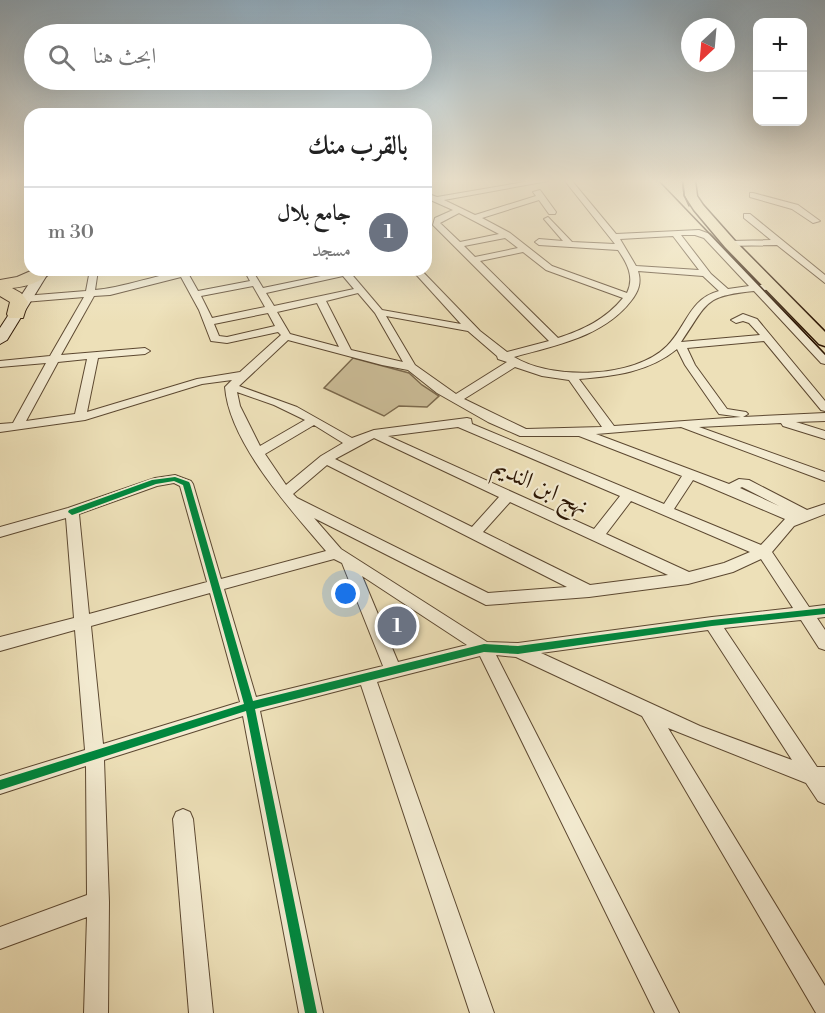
<!DOCTYPE html>
<html lang="ar">
<head>
<meta charset="utf-8">
<style>
	:root { --surface:#fff; --page:#f6f6f6; --text:#222; --muted:#767676; --line:#e0e0e0; --accent:#0b8043 }
	body { margin:0; font-family:"Libre Bodoni",Amiri,serif; background:var(--page); color:var(--text); direction:rtl }
	.controls { position:absolute; right:18px; top:18px; display:grid; overflow:hidden; border-radius:12px; box-shadow:0 6px 24px #0002 }
	.controls button { width:54px; height:54px; display:grid; place-items:center; padding:0; border:0; border-bottom:2px solid var(--line); background:var(--surface); color:var(--text); font:30px sans-serif }
	.compass { position:absolute; left:681px; top:18px; width:54px; height:54px; border-radius:50%; background:var(--surface); box-shadow:0 6px 24px #0002; rotate:206deg }
	.you { position:absolute; left:346px; top:594px; width:21px; height:21px; margin:-15px; border:4px solid #fff; border-radius:50%; background:#1a73e8; box-shadow:0 0 0 9px #1a73e833 }
	.badge { display:grid; place-items:center; width:39px; height:39px; border-radius:50%; background:var(--accent); color:#fff; font-size:20px; font-weight:700 }
	.pin { position:absolute; translate:-50% -50%; border:3px solid #fff; box-shadow:0 2px 6px #0006 }
	.list { margin:0; padding:0; list-style:none }
	h2 { display:flex; justify-content:space-between; align-items:center; height:78px; margin:0; padding:0 24px; font-size:26px }
	h2 small { font-size:20px; font-weight:400; color:var(--muted) }
	.list li { display:grid; grid-template-columns:39px 1fr auto; gap:18px; align-items:center; box-sizing:border-box; height:90px; padding:0 24px; border-top:2px solid var(--line) }
	.list b { display:block; font-size:22px; white-space:nowrap }
	.list p { margin:0; font-size:20px; white-space:nowrap; color:var(--muted) }
	.list em { font-size:20px; font-style:normal; color:var(--muted) }
	.icon { flex:none; width:33px; height:33px; fill:none; stroke:currentColor; stroke-width:2; stroke-linecap:round; stroke-linejoin:round }
	.map { position:relative; flex:none; width:825px; height:1013px; overflow:hidden; direction:ltr }
	.search { position:absolute; background:var(--surface); box-shadow:0 6px 24px #0002; left:24px; top:24px; width:408px; height:66px; display:flex; align-items:center; gap:15px; box-sizing:border-box; padding:0 21px; border-radius:33px; color:var(--muted); font-size:22px }
	.panel { position:absolute; background:var(--surface); box-shadow:0 6px 24px #0002; left:24px; top:108px; width:408px; height:168px; border-radius:18px; direction:rtl }
	.map>svg:first-child { display:block }
	.green { fill:#ccbe99; stroke:#7c6a4e; stroke-width:1.5 }
	.lines { fill:none; stroke-linecap:round; stroke-linejoin:round }
	.street-casing { stroke:#5c4831; stroke-width:2 }
	.secondary-casing { stroke:#2c1604; stroke-width:2 }
	.primary-casing { stroke:#2c1604; stroke-width:3 }
	.highway-casing { stroke:#2c1604; stroke-width:2 }
	.street { fill:#f3ebd1; fill-rule:evenodd }
	.secondary { fill:#f3ebd1; fill-rule:evenodd }
	.primary { fill:#ede0b8; fill-rule:evenodd }
	.highway { fill:#ede0b8; fill-rule:evenodd }
	.tram { stroke:#2c1604; stroke-width:1.5 }
	.cycleway-casing { stroke:#f3ebd1; stroke-width:3 }
	.cycleway { fill:#00873e; fill-rule:evenodd }
	.labels { text-anchor:middle; stroke-width:4.5; stroke-linejoin:round; paint-order:stroke }
	.street-label { font-size:24px; fill:#2c1604; stroke:#f3ebd1 }
</style>
</head>
<body>
<div class="map">
<svg width="825" height="1013" viewBox="0 0 825 1013">
	<rect width="100%" height="100%" fill="#ede0b8"/>
	<filter id="stains"><feTurbulence type="fractalNoise" baseFrequency=".00333" numOctaves="4"/><feColorMatrix values="0 0 0 0 .2 0 0 0 0 .09 0 0 0 0 .02 0 0 0 .5 -.17"/></filter>
	<radialGradient id="worn" r=".72"><stop offset=".6" stop-color="#630" stop-opacity="0"/><stop offset="1" stop-color="#630" stop-opacity=".3"/></radialGradient>
	<path class="green" d="M353 358 409 373 422 385 439 396 427 407 399 406 384 416 324 388Z"/>
	<g class="lines">
		<defs>
			<g id="street">
				<path d="M530 181H548L444 200 475 215 536 196 533 192 540 190 556 212 555 214H549L539 200 482 218 510 233 552 266 627 293C635 277 627 263 618 250L539 245 535 242 539 239 563 241 544 219 548 217 572 242 615 244 565 181H572L616 234 699 230 710 234 759 285H775V289L764 290 825 355V364L821 363 754 291C703 296 708 303 681 342L760 335 749 323 743 321 736 323 731 320 743 314 757 319 825 401V411L821 410 764 341 687 348 695 365 727 409 746 412 748 414 743 417 825 413V421L796 422 825 431V439L783 426 781 423 699 427 825 472V481L681 427 596 434 729 484 739 479 749 480 807 510 825 504V514L794 526 772 552 809 607 825 605V617L817 618 825 630V650L819 648 801 620 724 628 817 767H825V804L818 801 806 783 668 728 825 986V1013H816L642 716 516 657 496 655 679 1013H655L480 656 377 682 494 1013H470L361 685 260 711 323 1013H299L243 716 104 760 109 902 108 1013H84L87 917 0 949V927L87 895 86 766 0 794V776L85 750 75 630 0 651V637L74 618 66 518 0 537V527L68 508 155 478 175 475 191 481 193 484 221 579 326 551C290 509 229 442 225 387L232 380 202 384 85 420 0 432V424L13 423 46 363 0 367V361L50 356 84 297 24 302 19 299 24 296 86 291 90 270H98L95 290C131 287 165 270 201 270L189 275 198 291 250 281 244 270H252L263 288 340 272 339 270H348L382 310 461 324 412 270H421L480 331 507 352 549 341 433 225 435 218 453 210 426 198V193L437 197ZM459 213 499 234 460 242 440 223ZM681 235H695L704 238 749 286 728 289 711 274ZM673 236 699 270 636 266 620 239ZM505 238 518 248 475 257 464 246ZM523 252 546 270 623 298C606 319 583 330 558 338L480 261ZM638 271 703 276 719 291C689 299 687 326 667 346 634 379 551 380 514 357 556 345 603 337 631 301 638 292 642 283 638 271ZM343 276 354 289 274 306 266 293ZM181 277 199 310 211 341 227 343 278 332 281 335 240 372 197 379 87 412 98 358 145 354 150 351 145 348 61 355 94 296 110 295ZM253 286 265 307 212 318 201 296ZM358 293 375 313 403 362 351 350 326 301ZM317 303 339 347 290 334 277 312ZM268 313 275 326 227 337 219 336 214 324ZM386 316 468 331 497 356 498 359 507 362 456 394 415 365ZM288 340 382 365 408 370 437 393 488 422 520 436H579L682 476 664 504 472 424 471 419 467 418 374 430 352 438 297 407 239 386ZM677 349 685 365 719 414 741 417 614 426 579 379C615 376 649 372 677 349ZM87 359 75 414 26 421 58 362ZM515 367 542 376 569 380 602 427 526 429 464 399ZM237 392 274 405 305 420 260 446 240 406ZM314 425 343 443 321 456 286 485 265 454ZM458 427 620 496 594 529 388 436ZM374 438 499 497 472 527 335 459ZM327 465 567 587 488 593 297 498 293 494ZM693 480 785 519 761 545 674 509ZM174 483 180 486 207 582 89 614 79 514 157 486ZM742 487 779 506 740 488ZM631 501 750 552 724 563 689 572 606 534ZM510 502 668 575 590 585 483 532ZM314 518 486 605 589 597 688 584 733 572 761 559 793 608 712 617 518 643 487 642 341 549ZM334 559 342 563 383 666 256 697 224 589ZM362 576 467 645 398 662ZM210 593 240 702 103 744 91 626ZM708 630 792 760 700 726 541 653Z"/>
				<path d="M753 193 798 205 820 221 813 223 792 209 750 197V193Z"/>
				<path d="M744 214H750L825 275V283L777 245 727 246V242L730 241 771 240 744 218Z"/>
				<path d="M183 809 190 812 193 819 213 1013H189L173 819 176 812Z"/>
			</g>
			<path id="secondary" d="M38 270H50L7 340 0 344V328Z"/>
			<path id="primary" d="M683 181H695L697 196 703 205 735 241 825 332V346L819 344 725 247 694 210 685 196Z"/>
			<path id="highway" d="M33 270H49L51 272C42 282 25 287 12 288L21 293 28 302 23 318H9L7 314 10 302 0 296V280L17 277Z"/>
		</defs>
		<use href="#street" class="street-casing"/>
		<use href="#secondary" class="secondary-casing"/>
		<use href="#primary" class="primary-casing"/>
		<use href="#highway" class="highway-casing"/>
		<use href="#street" class="street"/>
		<use href="#secondary" class="secondary"/>
		<use href="#primary" class="primary"/>
		<use href="#highway" class="highway"/>
		<g class="tram">
			<path d="M659 181 825 354"/>
			<path d="M683 181 684 195 689 206"/>
		</g>
		<defs>
			<path id="cycleway" d="M175 477 189 482 190 484 253 701 484 644 518 646 712 620 825 608V614L712 626 518 654 484 652 255 709 317 1013H305L246 711 0 790V780L244 704 183 485 174 481 156 484 75 514 72 515 68 512 69 510 152 480Z"/>
		</defs>
		<use href="#cycleway" class="cycleway-casing"/>
		<use href="#cycleway" class="cycleway"/>
	</g>
	<linearGradient id="sky" x2="0" y2="1"><stop stop-color="#8faabc"/><stop offset="0.56" stop-color="#f7f1df"/><stop offset="1" stop-color="#f7f1df" stop-opacity="0"/></linearGradient>
	<rect width="825" height="323" fill="url(#sky)"/>
	<g class="labels">
		<g class="street-label">
			<text transform="translate(541 486) rotate(25)" y="8">نهج ابن النديم</text>
		</g>
	</g>
	<rect width="100%" height="100%" filter="url(#stains)"/>
	<rect width="100%" height="100%" fill="url(#worn)"/>
</svg>
<div class="controls">
<button>+</button>
<button>−</button>
</div>
<svg class="compass" viewBox="-18 -18 36 36"><path d="M0-13l5 13h-10z" fill="#e53935"/><path d="M0 13l5-13h-10z" fill="#767676"/></svg>
<div class="you"></div>
<div class="pin badge" style="left:397px;top:626px;background:#6b7280">1</div>
<div class="search"><svg class="icon" aria-label="search" viewBox="0 0 24 24"><circle cx="10" cy="10" r="6"/><path d="M15 15l6 6"/></svg>ابحث هنا</div>
<section class="panel">
<h2>بالقرب منك<small></small></h2>
<ul class="list">
<li><span class="badge" style="background:#6b7280">1</span><div><b>جامع بلال</b><p>مسجد</p></div><em>30 m</em></li>
</ul>
</section>
</div>
</body>
</html>
